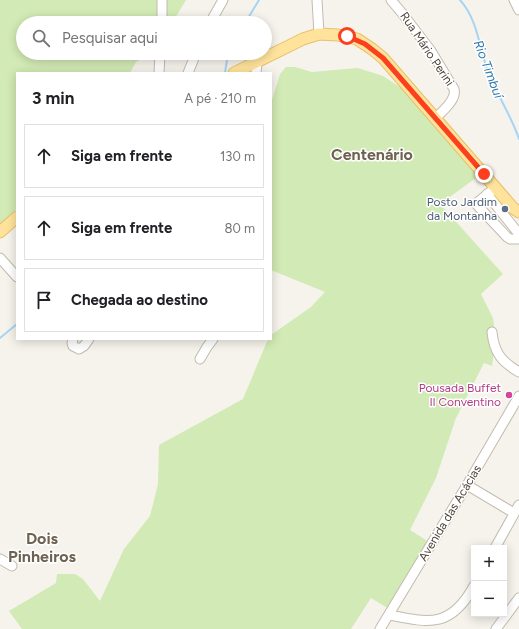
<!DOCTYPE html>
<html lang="pt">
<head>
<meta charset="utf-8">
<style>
	:root { --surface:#fff; --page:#f2f2f2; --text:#202124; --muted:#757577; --line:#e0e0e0 }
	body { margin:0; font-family:Figtree,sans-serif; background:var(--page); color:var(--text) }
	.controls { position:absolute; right:12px; bottom:12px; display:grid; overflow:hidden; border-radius:0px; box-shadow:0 2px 10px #0003 }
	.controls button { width:36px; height:36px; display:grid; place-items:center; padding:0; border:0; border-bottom:1px solid var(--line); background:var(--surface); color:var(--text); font:20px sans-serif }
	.stop { position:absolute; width:12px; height:12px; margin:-9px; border:3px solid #fc3f1d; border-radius:50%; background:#fff }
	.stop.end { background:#fc3f1d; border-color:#fff; box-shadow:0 1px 4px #0008 }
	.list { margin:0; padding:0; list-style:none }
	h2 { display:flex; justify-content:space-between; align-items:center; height:52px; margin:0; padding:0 16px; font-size:17px }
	h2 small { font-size:13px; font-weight:400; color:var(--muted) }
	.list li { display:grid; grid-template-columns:26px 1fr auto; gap:12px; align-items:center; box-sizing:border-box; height:64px; margin:0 8px 8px; padding:0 8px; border:1px solid var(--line); border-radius:0px }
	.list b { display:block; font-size:15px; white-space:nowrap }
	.list em { font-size:13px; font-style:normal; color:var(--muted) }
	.icon { flex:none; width:22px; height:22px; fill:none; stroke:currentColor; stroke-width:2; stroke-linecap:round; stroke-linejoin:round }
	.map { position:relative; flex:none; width:519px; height:629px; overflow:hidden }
	.search { position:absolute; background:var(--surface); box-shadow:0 2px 10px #0003; left:16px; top:16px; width:256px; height:44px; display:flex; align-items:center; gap:10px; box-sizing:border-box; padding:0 14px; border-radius:22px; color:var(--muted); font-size:15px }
	.panel { position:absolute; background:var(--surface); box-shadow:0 2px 10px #0003; left:16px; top:72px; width:256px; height:268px; border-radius:0px }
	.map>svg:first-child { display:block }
	.green { fill:#d2eab5 }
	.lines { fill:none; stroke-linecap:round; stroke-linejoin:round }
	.stream { stroke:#a9d4f2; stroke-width:2 }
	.minor-casing { stroke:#c2bbae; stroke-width:11 }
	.major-casing { stroke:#e6c16a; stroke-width:13 }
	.minor { stroke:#fff; stroke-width:9 }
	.major { stroke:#ffe39c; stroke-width:11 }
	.route { stroke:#fc3f1d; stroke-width:5 }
	.service-dot { fill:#5c6f8a; stroke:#fff; stroke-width:1.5 }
	.hotel-dot { fill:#d1479c; stroke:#fff; stroke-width:1.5 }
	.labels { text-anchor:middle; stroke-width:3; stroke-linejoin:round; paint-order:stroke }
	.street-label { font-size:12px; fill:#4b4439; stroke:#fff }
	.service-label { font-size:12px; fill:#4e5e75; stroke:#fff; text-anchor:end }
	.hotel-label { font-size:12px; fill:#b23c85; stroke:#fff; text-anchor:end }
	.water-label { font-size:13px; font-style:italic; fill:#2e7ab2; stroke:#fff }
	.district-label { font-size:16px; font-weight:bold; fill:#6e6250; stroke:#fff }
</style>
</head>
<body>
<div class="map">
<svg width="519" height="629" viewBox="0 0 519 629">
	<rect width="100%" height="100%" fill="#f6f3ec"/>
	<g class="green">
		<path d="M0 0H186L172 23H23V53H151L136 62 130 73H17V209L0 224Z"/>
		<path d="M286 67H295L312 72 358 68 383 76 412 95 480 175 440 204 503 274 481 294 493 318 496 338 492 366 484 363 456 418 436 478 410 530 429 542 389 609 371 598 351 629H22L9 611 56 583 57 574H75L83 579 100 601 124 549 150 516 158 484 159 445 243 399 268 339H271V335L311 307 325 292 271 270V103L280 74Z"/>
	</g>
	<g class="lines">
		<g class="stream">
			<path d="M460 0C478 20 479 47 488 72 497 95 511 115 519 139"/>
			<path d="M245 23 259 0"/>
			<path d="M225 73 228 53"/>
			<path d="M0 338 17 324"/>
		</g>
		<defs>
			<g id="minor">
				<path d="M317 0 319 34"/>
				<path d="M391 0 402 13 431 51 454 89C457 100 442 111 435 119"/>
				<path d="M514 0 519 10"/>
				<path d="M162 23V0"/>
				<path d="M210 23 223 0"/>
				<path d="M159 73 160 53"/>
				<path d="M188 73 196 53"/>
				<path d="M256 73 257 63"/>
				<path d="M495 188 478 202 477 205 507 237 510 239H519"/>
				<path d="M487 194 519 234"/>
				<path d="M0 258 17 277"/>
				<path d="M492 332C494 353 502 362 519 372"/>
				<path d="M73 339 72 343 73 346 79 349 84 346 89 339"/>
				<path d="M200 359 207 347 213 339"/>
				<path d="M467 485 514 513"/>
				<path d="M495 548 519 505"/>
				<path d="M0 559 12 566"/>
				<path d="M389 615C430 623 451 628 474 586"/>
				<path d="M380 629 467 485 519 396"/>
				<path d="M496 629 519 598"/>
			</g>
			<g id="major">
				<path d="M234 73 303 39 319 34 338 35 357 39 372 49 383 58 513 208 519 212"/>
				<path d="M0 232 17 217"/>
			</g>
		</defs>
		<use href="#minor" class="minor-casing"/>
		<use href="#major" class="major-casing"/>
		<use href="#minor" class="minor"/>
		<use href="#major" class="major"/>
	</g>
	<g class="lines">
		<path class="route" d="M347 36 365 44 383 58 484 174"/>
	</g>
	<circle class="service-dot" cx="505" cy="209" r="4"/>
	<circle class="hotel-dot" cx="509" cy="395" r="4"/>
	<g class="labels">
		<g class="street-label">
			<text transform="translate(427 49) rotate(56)" y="4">Rua Mário Perini</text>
			<text transform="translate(450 513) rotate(-59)" y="4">Avenida das Acácias</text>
		</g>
		<g class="service-label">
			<text x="497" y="206">Posto Jardim<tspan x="497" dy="14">da Montanha</tspan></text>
		</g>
		<g class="hotel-label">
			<text x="501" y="392">Pousada Buffet<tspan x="501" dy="14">Il Conventino</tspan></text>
		</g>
		<g class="water-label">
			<text transform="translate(489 69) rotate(69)" y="5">Rio Timbuí</text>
		</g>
		<g class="district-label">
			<text x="372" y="160">Centenário</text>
			<text x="42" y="544">Dois<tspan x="42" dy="18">Pinheiros</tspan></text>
		</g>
	</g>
</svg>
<div class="controls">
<button>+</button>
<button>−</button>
</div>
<div class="stop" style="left:347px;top:36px"></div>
<div class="stop end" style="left:484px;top:174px"></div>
<div class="search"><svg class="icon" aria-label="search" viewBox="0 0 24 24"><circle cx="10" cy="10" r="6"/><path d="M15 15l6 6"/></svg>Pesquisar aqui</div>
<section class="panel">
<h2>3 min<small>A pé · 210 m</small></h2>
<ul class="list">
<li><svg class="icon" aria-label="ahead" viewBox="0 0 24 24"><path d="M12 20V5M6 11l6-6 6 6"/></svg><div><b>Siga em frente</b></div><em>130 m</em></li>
<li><svg class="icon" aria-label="ahead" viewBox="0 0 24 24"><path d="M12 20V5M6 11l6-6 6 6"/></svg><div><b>Siga em frente</b></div><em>80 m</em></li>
<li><svg class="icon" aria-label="arrive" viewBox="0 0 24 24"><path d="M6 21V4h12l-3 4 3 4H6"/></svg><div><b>Chegada ao destino</b></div></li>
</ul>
</section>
</div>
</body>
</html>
